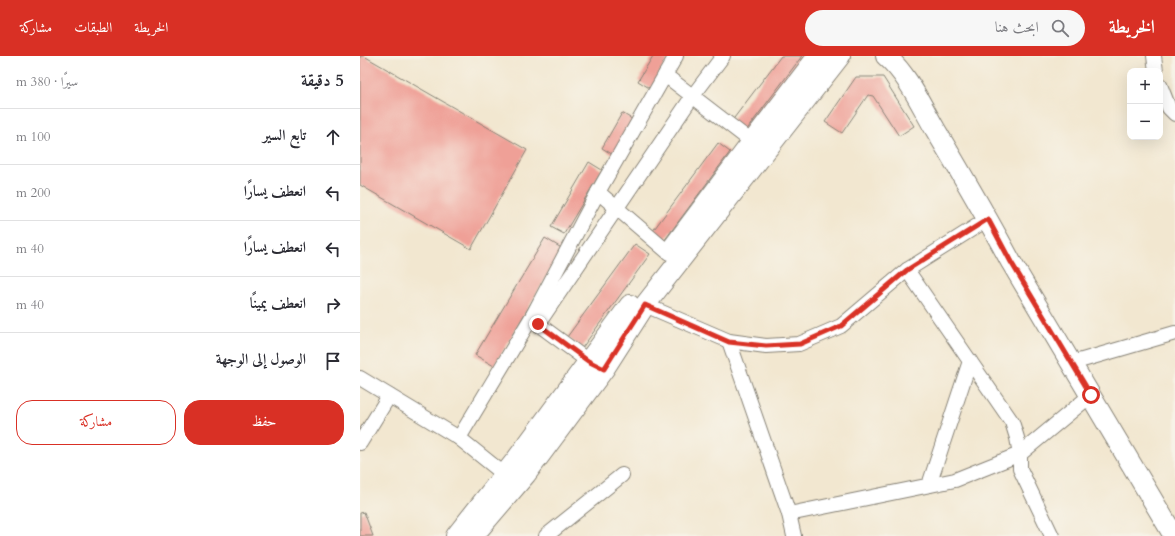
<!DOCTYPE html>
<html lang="ar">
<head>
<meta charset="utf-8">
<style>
	:root { --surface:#fff; --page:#f7f7f7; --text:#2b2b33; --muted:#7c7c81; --line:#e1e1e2; --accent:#d93025 }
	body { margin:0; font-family:Cardo,Amiri,serif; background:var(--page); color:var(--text); direction:rtl }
	.controls { position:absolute; right:12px; top:12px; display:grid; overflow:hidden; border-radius:8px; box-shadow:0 4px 16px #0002 }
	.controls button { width:36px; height:36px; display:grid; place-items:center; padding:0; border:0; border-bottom:1px solid var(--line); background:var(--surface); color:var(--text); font:20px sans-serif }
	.stop { position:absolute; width:12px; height:12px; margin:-9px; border:3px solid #d93025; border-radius:50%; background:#fff }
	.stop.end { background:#d93025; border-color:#fff; box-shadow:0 1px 4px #0008 }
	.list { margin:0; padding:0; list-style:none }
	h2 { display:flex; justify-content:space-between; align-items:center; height:52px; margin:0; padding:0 16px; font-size:17px }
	h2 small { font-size:13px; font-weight:400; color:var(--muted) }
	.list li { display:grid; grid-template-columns:26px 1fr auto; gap:12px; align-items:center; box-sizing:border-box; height:56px; padding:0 16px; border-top:1px solid var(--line) }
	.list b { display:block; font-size:15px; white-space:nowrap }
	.list em { font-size:13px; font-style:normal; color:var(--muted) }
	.actions { display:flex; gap:8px; padding:12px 16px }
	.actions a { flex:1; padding:9px 0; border:1px solid var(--accent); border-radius:16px; text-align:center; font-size:14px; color:var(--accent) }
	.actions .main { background:var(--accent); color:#fff }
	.icon { flex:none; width:22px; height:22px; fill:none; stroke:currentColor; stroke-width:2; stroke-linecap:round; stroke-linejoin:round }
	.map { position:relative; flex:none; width:815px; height:480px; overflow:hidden; direction:ltr }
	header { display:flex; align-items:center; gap:24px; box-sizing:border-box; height:56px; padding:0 20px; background:var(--accent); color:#fff }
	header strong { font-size:19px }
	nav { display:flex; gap:22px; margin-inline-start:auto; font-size:14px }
	.search { width:280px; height:36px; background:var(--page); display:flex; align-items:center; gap:10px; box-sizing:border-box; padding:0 14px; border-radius:22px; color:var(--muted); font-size:15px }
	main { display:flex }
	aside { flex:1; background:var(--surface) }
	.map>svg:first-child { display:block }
	.building { fill:#efa097 }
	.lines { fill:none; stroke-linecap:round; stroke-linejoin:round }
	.street-casing { stroke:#878276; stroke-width:16 }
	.secondary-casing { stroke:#878276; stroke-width:22 }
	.street { stroke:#fff; stroke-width:14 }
	.secondary { stroke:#fff; stroke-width:20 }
	.route { stroke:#d93025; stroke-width:5 }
</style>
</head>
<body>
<header>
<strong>الخريطة</strong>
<div class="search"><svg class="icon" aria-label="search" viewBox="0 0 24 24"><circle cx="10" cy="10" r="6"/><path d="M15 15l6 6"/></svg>ابحث هنا</div>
<nav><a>الخريطة</a><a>الطبقات</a><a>مشاركة</a></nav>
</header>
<main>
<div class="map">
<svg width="815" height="480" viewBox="0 0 815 480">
	<rect width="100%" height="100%" fill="#f7f3e8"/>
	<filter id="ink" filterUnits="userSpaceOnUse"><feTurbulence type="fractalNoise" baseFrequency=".025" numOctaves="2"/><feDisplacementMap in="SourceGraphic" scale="8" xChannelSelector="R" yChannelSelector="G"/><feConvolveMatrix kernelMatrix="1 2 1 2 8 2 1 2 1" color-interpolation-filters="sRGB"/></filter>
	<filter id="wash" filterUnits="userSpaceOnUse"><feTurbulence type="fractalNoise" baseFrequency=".012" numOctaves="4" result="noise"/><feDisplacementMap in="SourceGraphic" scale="16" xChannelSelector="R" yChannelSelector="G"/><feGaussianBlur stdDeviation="0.9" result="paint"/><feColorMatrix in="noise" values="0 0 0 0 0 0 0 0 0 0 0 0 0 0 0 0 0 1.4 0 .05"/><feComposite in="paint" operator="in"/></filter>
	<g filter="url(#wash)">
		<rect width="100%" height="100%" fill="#f2e7d0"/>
		<g id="blocks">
			<g class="building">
				<path d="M0 0H4L167 94 111 193 0 129Z"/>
				<path d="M293 0H310L291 33 278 25Z"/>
				<path d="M421 0H442L385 76 371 66Z"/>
				<path d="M496 21H523L554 70 539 80 513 40 508 39 482 77 465 66Z"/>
				<path d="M262 57 275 65 255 100 242 92Z"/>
				<path d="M358 87 370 96 304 185 292 176Z"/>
				<path d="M229 106 242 114 204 178 191 171Z"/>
				<path d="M185 182 203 193 134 310 115 299Z"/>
				<path d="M275 188 290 198 222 292 207 281Z"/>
				<path d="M4 456 13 480H0V457Z"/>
			</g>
		</g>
	</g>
	<g filter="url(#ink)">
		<use href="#blocks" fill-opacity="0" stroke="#878276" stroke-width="1"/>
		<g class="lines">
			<defs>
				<g id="street">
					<path d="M794 0 796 15"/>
					<path d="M305 19 392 86"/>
					<path d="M800 29 809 52 815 58"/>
					<path d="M238 136 309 197"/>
					<path d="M547 214 652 366 657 382 660 398V413L692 480"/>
					<path d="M285 249 369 285 406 290 439 288 481 270 547 214 628 163"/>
					<path d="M173 259 178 268 228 305 236 309"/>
					<path d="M178 268 332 41 363 0"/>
					<path d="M369 285 429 458 434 480"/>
					<path d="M712 307 815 277"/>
					<path d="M0 322 99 382 150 423"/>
					<path d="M99 382 173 259 238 136 316 0"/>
					<path d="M0 387 29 340"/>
					<path d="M569 429 610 305"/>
					<path d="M429 458 595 424 660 398 731 339"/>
					<path d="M186 480 262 419"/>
				</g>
				<g id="secondary">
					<path d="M526 0C548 19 561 49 575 73 601 117 627 161 651 206L814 480"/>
					<path d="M311 194 392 86 458 0"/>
					<path d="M96 480 156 404 270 249"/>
					<path d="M113 480 166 418 244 313 285 249 480 0"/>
				</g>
			</defs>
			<use href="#street" class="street-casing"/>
			<use href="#secondary" class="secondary-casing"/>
			<use href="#street" class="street"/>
			<use href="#secondary" class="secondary"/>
		</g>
	</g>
	<g class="lines" filter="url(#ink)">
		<path class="route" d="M178 268 228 305 244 313 285 249 369 286 406 290 440 288 481 270 547 214 628 163 651 206 731 339"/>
	</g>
</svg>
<div class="controls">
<button>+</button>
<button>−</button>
</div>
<div class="stop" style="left:731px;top:339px"></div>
<div class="stop end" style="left:178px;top:268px"></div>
</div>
<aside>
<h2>5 دقيقة<small>سيرًا · 380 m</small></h2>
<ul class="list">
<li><svg class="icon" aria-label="ahead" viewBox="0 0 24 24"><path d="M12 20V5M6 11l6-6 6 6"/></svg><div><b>تابع السير</b></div><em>100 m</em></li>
<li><svg class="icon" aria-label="left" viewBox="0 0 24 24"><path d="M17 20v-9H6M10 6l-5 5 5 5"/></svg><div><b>انعطف يسارًا</b></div><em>200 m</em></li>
<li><svg class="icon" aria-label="left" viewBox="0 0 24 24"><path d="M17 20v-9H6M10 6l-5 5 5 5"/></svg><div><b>انعطف يسارًا</b></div><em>40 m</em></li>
<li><svg class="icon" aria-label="right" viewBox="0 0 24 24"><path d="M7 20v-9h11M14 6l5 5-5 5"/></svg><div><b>انعطف يمينًا</b></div><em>40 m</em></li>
<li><svg class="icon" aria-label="arrive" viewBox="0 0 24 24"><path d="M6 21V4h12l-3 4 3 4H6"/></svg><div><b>الوصول إلى الوجهة</b></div></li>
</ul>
<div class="actions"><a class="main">حفظ</a><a>مشاركة</a></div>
</aside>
</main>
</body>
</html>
